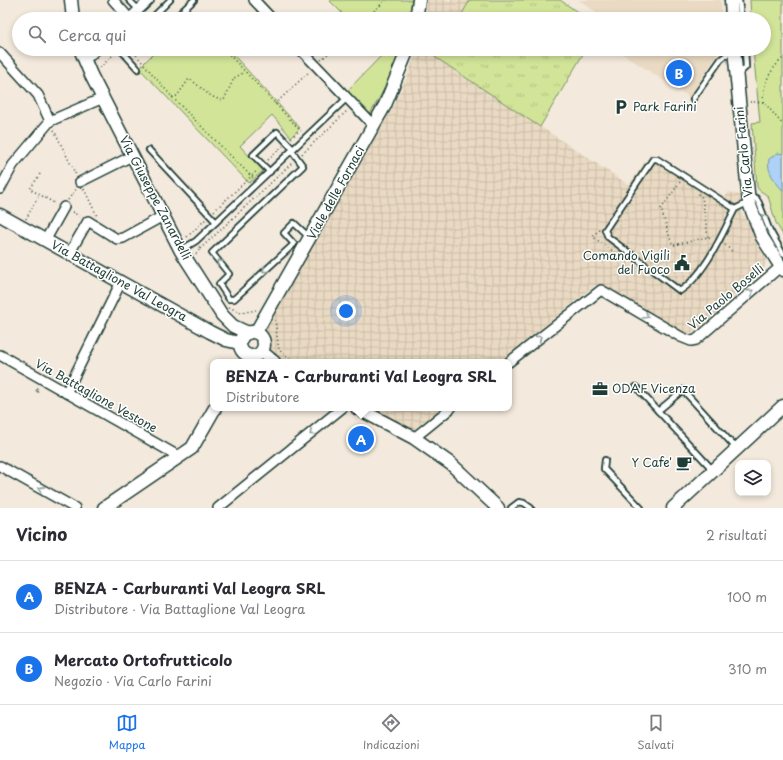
<!DOCTYPE html>
<html lang="it">
<head>
<meta charset="utf-8">
<style>
	:root { --surface:#fff; --page:#f2f2f3; --text:#2b2b33; --muted:#7c7c81; --line:#e1e1e2; --accent:#1a73e8 }
	body { margin:0; font-family:"Playpen Sans",sans-serif; background:var(--page); color:var(--text) }
	.controls { position:absolute; right:12px; bottom:12px; display:grid; overflow:hidden; border-radius:8px; box-shadow:0 2px 6px #0003 }
	.controls button { width:36px; height:36px; display:grid; place-items:center; padding:0; border:0; border-bottom:1px solid var(--line); background:var(--surface); color:var(--text); font:20px sans-serif }
	.you { position:absolute; left:346px; top:311px; width:14px; height:14px; margin:-10px; border:3px solid #fff; border-radius:50%; background:#1a73e8; box-shadow:0 0 0 6px #1a73e833 }
	.badge { display:grid; place-items:center; width:26px; height:26px; border-radius:50%; background:var(--accent); color:#fff; font-size:13px; font-weight:700 }
	.pin { position:absolute; translate:-50% -50%; border:2px solid #fff; box-shadow:0 1px 4px #0006 }
	.popup { position:absolute; left:210px; top:359px; width:302px; height:52px; box-sizing:border-box; display:grid; place-content:center; border-radius:8px; background:var(--surface); filter:drop-shadow(0 1px 3px #0005); font-size:13px; white-space:nowrap; color:var(--muted) }
	.popup b { font-size:15px; color:var(--text) }
	.popup::after { content:''; position:absolute; left:50%; top:100%; margin-left:-8px; border:8px solid transparent; border-top-color:var(--surface) }
	.list { margin:0; padding:0; list-style:none }
	h2 { display:flex; justify-content:space-between; align-items:center; height:52px; margin:0; padding:0 16px; font-size:17px }
	h2 small { font-size:13px; font-weight:400; color:var(--muted) }
	.list li { display:grid; grid-template-columns:26px 1fr auto; gap:12px; align-items:center; box-sizing:border-box; height:72px; padding:0 16px; border-top:1px solid var(--line) }
	.list b { display:block; font-size:15px; white-space:nowrap }
	.list p { margin:0; font-size:13px; white-space:nowrap; color:var(--muted) }
	.list em { font-size:13px; font-style:normal; color:var(--muted) }
	.icon { flex:none; width:22px; height:22px; fill:none; stroke:currentColor; stroke-width:2; stroke-linecap:round; stroke-linejoin:round }
	.map { position:relative; flex:none; width:783px; height:508px; overflow:hidden }
	.search { position:absolute; background:var(--surface); box-shadow:0 2px 6px #0003; left:12px; right:12px; top:12px; height:44px; display:flex; align-items:center; gap:10px; box-sizing:border-box; padding:0 14px; border-radius:22px; color:var(--muted); font-size:15px }
	.sheet { height:196px; background:var(--surface) }
	nav { display:flex; justify-content:space-around; align-items:center; box-sizing:border-box; height:56px; border-top:1px solid var(--line); background:var(--surface); font-size:11px; color:var(--muted) }
	nav a { display:grid; justify-items:center; gap:2px }
	nav .on { color:var(--accent) }
	.map>svg:first-child { display:block }
	.built { fill:#eadac3 }
	.industrial { fill:url(#industrial-grid) }
	.grass { fill:url(#grass-tufts); stroke:#789066 }
	.park { fill:#d1e498; stroke:#789066 }
	.water { fill:#aed2f7; stroke:#7596a9 }
	.lines { fill:none; stroke-linecap:round; stroke-linejoin:round }
	.service-casing { stroke:#1f3d34; stroke-width:8 }
	.minor-casing { stroke:#1f3d34; stroke-width:12 }
	.tertiary-casing { stroke:#1f3d34; stroke-width:15 }
	.path { stroke:#1f3d34; stroke-width:1.5; stroke-dasharray:1 3; stroke-linecap:butt }
	.service { stroke:#fff; stroke-width:4.5 }
	.minor { stroke:#fff; stroke-width:9 }
	.tertiary { stroke:#fff; stroke-width:12 }
	.oneway { stroke:#8f9e9a }
	.labels { text-anchor:middle; stroke-width:3; stroke-linejoin:round; paint-order:stroke }
	.poi-label { font-size:12px; fill:#1f3d34; stroke:#fff; text-anchor:start }
	.street-label { font-size:12px; fill:#1f3d34; stroke:#fff }
</style>
</head>
<body>
<div class="map">
<svg width="783" height="508" viewBox="0 0 783 508">
	<defs>
		<pattern id="industrial-grid" width="8" height="8" patternUnits="userSpaceOnUse"><rect width="8" height="8" fill="#eadac3"/><path d="M0 4h8M4 0v8" fill="none" stroke="#c8bca8"/></pattern>
		<pattern id="grass-tufts" width="24" height="20" patternUnits="userSpaceOnUse"><rect width="24" height="20" fill="#d1e498"/><path d="M3 7l-1-3M5 7V3M7 7l1-3M15 17l-1-3M17 17v-4M19 17l1-3" fill="none" stroke="#b3c484"/></pattern>
	</defs>
	<rect width="100%" height="100%" fill="#f3e9dc"/>
	<filter id="ink" filterUnits="userSpaceOnUse"><feTurbulence type="fractalNoise" baseFrequency=".025" numOctaves="2"/><feDisplacementMap in="SourceGraphic" scale="8" xChannelSelector="R" yChannelSelector="G"/><feConvolveMatrix kernelMatrix="1 2 1 2 8 2 1 2 1" color-interpolation-filters="sRGB"/></filter>
	<g filter="url(#ink)">
		<g class="built">
			<path d="M579 0H721L722 19H590L596 12Z"/>
			<path d="M615 49H721L689 97Z"/>
		</g>
		<g class="industrial">
			<path d="M428 0H470L459 19H424Z"/>
			<path d="M417 49H440L435 57 629 185 651 154 725 197 729 192 740 195 742 205H740L743 216 746 217 756 242 766 260 764 268 697 331 686 333 595 285 500 362H287L274 354 265 341 267 327 391 110 408 75Z"/>
			<path d="M367 408H442L411 431Z"/>
		</g>
		<g class="grass">
			<path d="M470 0H560L588 19H459Z"/>
			<path d="M440 49H586L540 127 435 57Z"/>
		</g>
		<g class="park">
			<path d="M329 0H412L409 19H348Z"/>
			<path d="M750 0H783V235L776 223 768 196 759 190 757 187 752 123 760 122 753 49H764V19H751Z"/>
			<path d="M158 49H228L300 128 291 137 272 115 240 146 263 171 249 183 139 68Z"/>
			<path d="M377 49H402L394 72 369 116 347 91 382 55Z"/>
		</g>
		<path class="water" d="M778 153 783 154V191C776 182 766 172 769 159Z"/>
		<g class="lines">
			<defs>
				<g id="service">
					<path d="M129 0 139 10"/>
					<path d="M739 0 741 19"/>
					<path d="M151 19 170 0"/>
					<path d="M174 19 194 0"/>
					<path d="M120 49 138 69"/>
					<path d="M738 75 746 67 745 49"/>
					<path d="M693 99 721 59 732 51"/>
					<path d="M149 150 216 222"/>
					<path d="M292 151 303 166 212 253 229 274 219 284 229 299H234L294 244 284 233 294 223 309 237"/>
					<path d="M270 172 253 155 277 132 293 149"/>
					<path d="M750 197 756 198 759 203 769 229 783 254"/>
					<path d="M735 209C722 234 705 275 680 291L608 237 605 230 653 159H657L735 209 747 203"/>
					<path d="M181 250 196 241 346 99"/>
					<path d="M636 387 712 469"/>
					<path d="M658 411 683 390 736 448"/>
					<path d="M605 460 604 469 641 508"/>
					<path d="M511 508 519 502 524 503 531 508"/>
				</g>
				<g id="minor">
					<path d="M113 0 130 19"/>
					<path d="M254 0 272 19"/>
					<path d="M129 19 149 0"/>
					<path d="M300 49 374 126"/>
					<path d="M0 53 38 95 50 121"/>
					<path d="M84 61 97 49"/>
					<path d="M80 182 132 156"/>
					<path d="M0 189 13 165 50 121 103 98"/>
					<path d="M45 241 64 207"/>
					<path d="M69 254 88 221 117 239 123 238 163 216"/>
					<path d="M0 355 180 457"/>
					<path d="M509 362 601 290 681 337 691 341 696 340 780 267"/>
					<path d="M66 393 121 282"/>
					<path d="M414 438 451 408"/>
					<path d="M0 466 75 508"/>
					<path d="M218 508 342 408"/>
				</g>
				<g id="tertiary">
					<path d="M71 0 73 19"/>
					<path d="M731 0 732 19"/>
					<path d="M416 19 419 0"/>
					<path d="M80 49 91 75 181 251 222 315 233 326 248 333"/>
					<path d="M734 49 749 203 762 237 783 270"/>
					<path d="M0 215 210 332 226 340 239 343"/>
					<circle cx="252" cy="344" r="12"/>
					<path d="M256 332 385 105 408 49"/>
					<path d="M262 352 274 362"/>
					<path d="M357 408 414 438 451 464 498 508"/>
					<path d="M104 508 192 448 215 408"/>
					<path d="M673 508 783 406"/>
				</g>
			</defs>
			<use href="#service" class="service-casing"/>
			<use href="#minor" class="minor-casing"/>
			<use href="#tertiary" class="tertiary-casing"/>
			<g class="path">
				<path d="M190 13 195 19"/>
				<path d="M365 19 386 0"/>
				<path d="M131 49 172 97 253 178"/>
				<path d="M224 49 301 131"/>
				<path d="M321 60 333 49"/>
				<path d="M100 68 114 54"/>
				<path d="M172 97 177 96 189 79C202 86 208 99 224 100L234 78 245 72"/>
				<path d="M750 102H764L783 125"/>
				<path d="M764 102C761 85 771 69 783 58"/>
				<path d="M275 104 310 71"/>
				<path d="M54 130 76 175"/>
				<path d="M291 138 300 130"/>
				<path d="M302 154 347 111"/>
				<path d="M268 160 283 146"/>
				<path d="M40 174 30 189 56 204"/>
				<path d="M680 182 661 209 672 244 675 245 708 237 712 239"/>
				<path d="M84 189 97 216"/>
				<path d="M698 194 702 197 708 237"/>
				<path d="M68 200 76 189"/>
				<path d="M214 211 258 170"/>
				<path d="M72 212 81 217"/>
				<path d="M26 219 39 195"/>
				<path d="M599 229 593 237 628 262"/>
				<path d="M187 237 206 219"/>
				<path d="M725 245 732 251"/>
				<path d="M200 249 292 163"/>
				<path d="M196 254 200 249 199 246"/>
				<path d="M229 307 241 313 256 310"/>
				<path d="M275 320 279 350 293 362"/>
				<path d="M37 389 39 390 37 393 36 392Z"/>
			</g>
			<use href="#service" class="service"/>
			<use href="#minor" class="minor"/>
			<use href="#tertiary" class="tertiary"/>
		</g>
		<defs><path id="oneway-chevron" d="M-2-3.5L2.5 0L-2 3.5" fill="none" stroke-width="1.6" stroke-linecap="round" stroke-linejoin="round"/></defs>
		<g class="oneway">
			<use href="#oneway-chevron" transform="translate(764 217) rotate(-110)"/>
			<use href="#oneway-chevron" transform="translate(219 262) rotate(-129)"/>
			<use href="#oneway-chevron" transform="translate(265 270) rotate(137)"/>
			<use href="#oneway-chevron" transform="translate(751 292) rotate(-41)"/>
			<use href="#oneway-chevron" transform="translate(646 316) rotate(31)"/>
			<use href="#oneway-chevron" transform="translate(539 338) rotate(-39)"/>
			<use href="#oneway-chevron" transform="translate(312 433) rotate(141)"/>
			<use href="#oneway-chevron" transform="translate(41 489) rotate(-151)"/>
		</g>
	</g>
	<defs>
		<symbol id="parking-bare" viewBox="-9 -9 18 18"><path d="M-3.5-5.5H1a3.5 3.5 0 0 1 0 7H-1V5.5H-3.5ZM-1-3.4V-.6H.8a1.4 1.4 0 0 0 0-2.8Z" fill="#1f3d34" stroke="#fff" stroke-width="2.5" paint-order="stroke"/></symbol>
		<symbol id="civic-bare" viewBox="-9 -9 18 18"><path d="M-.6-6.5H3V-4.5H.6V-3L4-1V1h2V6H-6V1h2V-1L-.6-3ZM-1.2 2.5V6h2.4V2.5Z" fill="#1f3d34" stroke="#fff" stroke-width="2.5" paint-order="stroke"/></symbol>
		<symbol id="office-bare" viewBox="-9 -9 18 18"><path d="M-6-3h4V-5.5h4V-3h4V5H-6ZM-1-4.5V-3h2v-1.5ZM-6 0V1H6V0Z" fill="#1f3d34" stroke="#fff" stroke-width="2.5" paint-order="stroke"/></symbol>
		<symbol id="cafe-bare" viewBox="-9 -9 18 18"><path d="M-5.5-4.5H6V0H3Q3 3.5 0 3.5H-2.5Q-5.5 3.5-5.5 0ZM3-3.2v2h1.7v-2ZM-6 4.5H4V6H-6Z" fill="#1f3d34" stroke="#fff" stroke-width="2.5" paint-order="stroke"/></symbol>
	</defs>
	<g fill-rule="evenodd">
		<use href="#parking-bare" x="610" y="96" width="22" height="22"/>
		<use href="#civic-bare" x="671" y="252" width="22" height="22"/>
		<use href="#office-bare" x="589" y="378" width="22" height="22"/>
		<use href="#cafe-bare" x="673" y="452" width="22" height="22"/>
	</g>
	<g class="labels">
		<g class="poi-label">
			<text x="633" y="111">Park Farini</text>
			<text x="670" y="260" text-anchor="end">Comando Vigili<tspan x="670" dy="14">del Fuoco</tspan></text>
			<text x="612" y="393">ODAF Vicenza</text>
			<text x="672" y="467" text-anchor="end">Y Cafe'</text>
		</g>
		<g class="street-label">
			<text transform="translate(744 152) rotate(-96)" y="4">Via Carlo Farini</text>
			<text transform="translate(336 193) rotate(-61)" y="4">Viale delle Fornaci</text>
			<text transform="translate(155 198) rotate(62)" y="4">Via Giuseppe Zanardelli</text>
			<text transform="translate(119 281) rotate(29)" y="4">Via Battaglione Val Leogra</text>
			<text transform="translate(726 297) rotate(-40)" y="4">Via Paolo Boselli</text>
			<text transform="translate(96 396) rotate(29)" y="4">Via Battaglione Vestone</text>
		</g>
	</g>
</svg>
<div class="controls">
<button><svg class="icon" aria-label="layers" viewBox="0 0 24 24"><path d="M12 4l9 5-9 5-9-5zM3 14l9 5 9-5"/></svg></button>
</div>
<div class="you"></div>
<div class="pin badge" style="left:361px;top:439px">A</div>
<div class="popup"><b>BENZA - Carburanti Val Leogra SRL</b>Distributore</div>
<div class="pin badge" style="left:679px;top:73px">B</div>
<div class="search"><svg class="icon" aria-label="search" viewBox="0 0 24 24"><circle cx="10" cy="10" r="6"/><path d="M15 15l6 6"/></svg>Cerca qui</div>
</div>
<section class="sheet">
<h2>Vicino<small>2 risultati</small></h2>
<ul class="list">
<li><span class="badge">A</span><div><b>BENZA - Carburanti Val Leogra SRL</b><p>Distributore · Via Battaglione Val Leogra</p></div><em>100 m</em></li>
<li><span class="badge">B</span><div><b>Mercato Ortofrutticolo</b><p>Negozio · Via Carlo Farini</p></div><em>310 m</em></li>
</ul>
</section>
<nav>
<a class="on"><svg class="icon" aria-label="map" viewBox="0 0 24 24"><path d="M3 6l6-2 6 2 6-2v14l-6 2-6-2-6 2zM9 4v14M15 6v14"/></svg>Mappa</a>
<a><svg class="icon" aria-label="directions" viewBox="0 0 24 24"><path d="M12 3l9 9-9 9-9-9zM9 14v-3h6M13 9l2 2-2 2"/></svg>Indicazioni</a>
<a><svg class="icon" aria-label="saved" viewBox="0 0 24 24"><path d="M7 4h10v16l-5-4-5 4z"/></svg>Salvati</a>
</nav>
</body>
</html>
